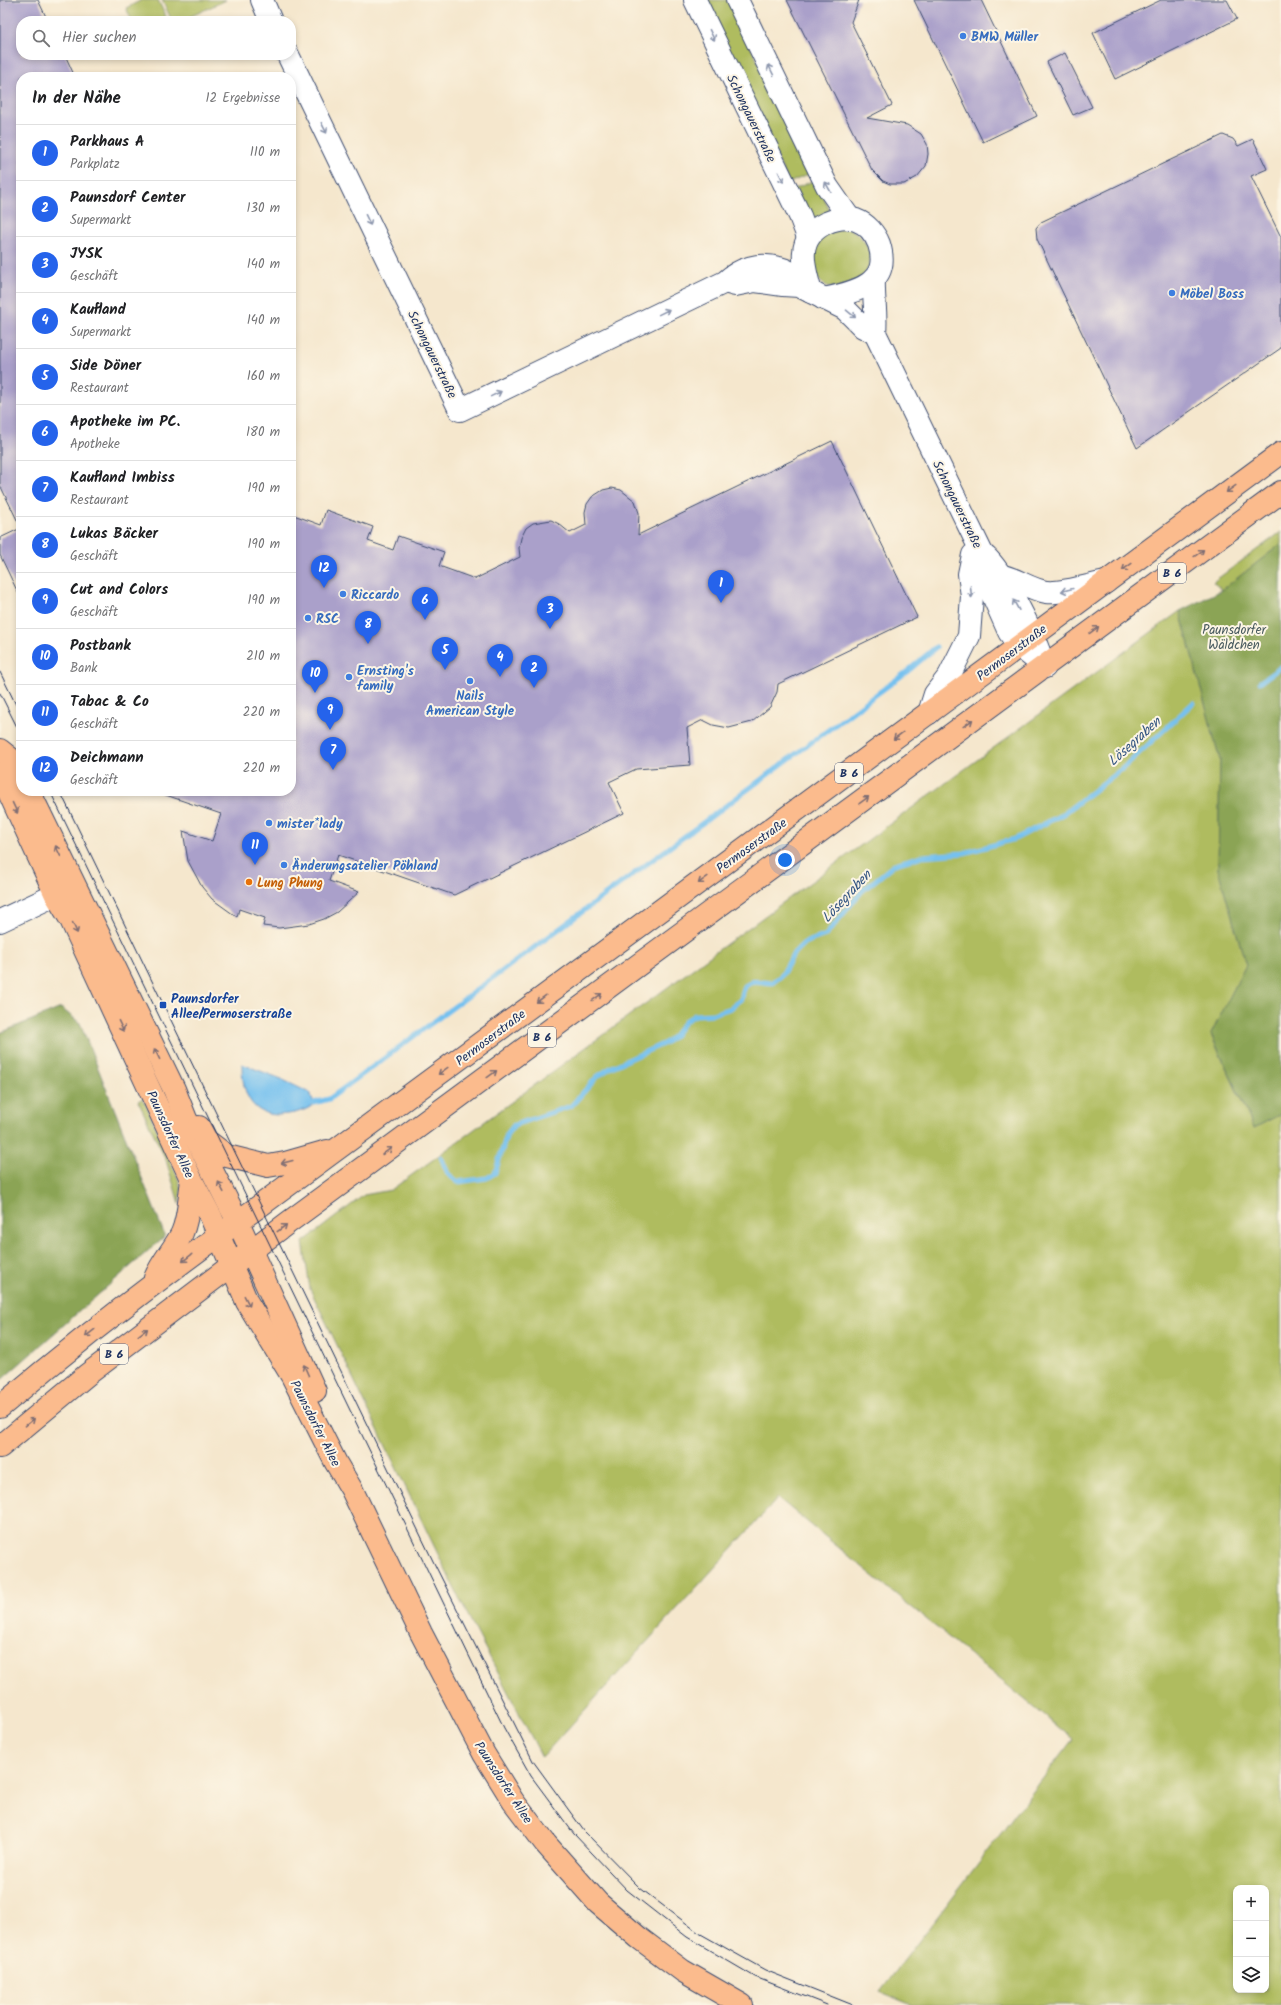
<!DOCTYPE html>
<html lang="de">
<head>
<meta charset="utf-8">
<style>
	:root { --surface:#fff; --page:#f6f6f6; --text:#202124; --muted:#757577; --line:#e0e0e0; --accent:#2563eb }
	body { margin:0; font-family:Kalam,sans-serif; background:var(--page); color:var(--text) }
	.controls { position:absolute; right:12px; bottom:12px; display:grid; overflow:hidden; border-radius:8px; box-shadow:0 2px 6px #0003 }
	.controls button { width:36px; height:36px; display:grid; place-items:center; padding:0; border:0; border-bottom:1px solid var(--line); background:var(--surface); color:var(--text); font:20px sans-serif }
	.you { position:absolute; left:785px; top:860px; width:14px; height:14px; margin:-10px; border:3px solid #fff; border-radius:50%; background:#1a73e8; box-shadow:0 0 0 6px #1a73e833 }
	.badge { display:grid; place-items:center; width:26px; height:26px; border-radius:50%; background:var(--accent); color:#fff; font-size:13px; font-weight:700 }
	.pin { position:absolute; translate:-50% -33px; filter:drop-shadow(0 1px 2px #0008) }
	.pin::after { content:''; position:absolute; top:21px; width:14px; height:12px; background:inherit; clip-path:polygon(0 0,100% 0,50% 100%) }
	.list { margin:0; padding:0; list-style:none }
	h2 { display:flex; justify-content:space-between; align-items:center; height:52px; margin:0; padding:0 16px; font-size:17px }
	h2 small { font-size:13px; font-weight:400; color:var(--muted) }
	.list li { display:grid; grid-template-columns:26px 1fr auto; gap:12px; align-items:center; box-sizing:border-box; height:56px; padding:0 16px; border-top:1px solid var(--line) }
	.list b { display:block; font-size:15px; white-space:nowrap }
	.list p { margin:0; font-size:13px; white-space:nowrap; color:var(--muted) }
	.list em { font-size:13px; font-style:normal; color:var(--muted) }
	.icon { flex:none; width:22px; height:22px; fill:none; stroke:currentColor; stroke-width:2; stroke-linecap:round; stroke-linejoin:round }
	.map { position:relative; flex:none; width:1281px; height:2005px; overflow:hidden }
	.search { position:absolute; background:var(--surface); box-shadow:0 2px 6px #0003; left:16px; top:16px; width:280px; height:44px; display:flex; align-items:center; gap:10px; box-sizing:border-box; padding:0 14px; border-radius:16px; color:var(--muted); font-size:15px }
	.panel { position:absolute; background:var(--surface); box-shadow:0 2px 6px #0003; left:16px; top:72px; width:280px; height:724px; border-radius:16px }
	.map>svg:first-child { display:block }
	.green { fill:#afbc5e; stroke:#65765e; fill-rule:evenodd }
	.forest { fill:#8ba455; stroke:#536a5a }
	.water { fill:#76c1ef; stroke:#4878a6 }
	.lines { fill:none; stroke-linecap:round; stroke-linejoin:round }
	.stream { stroke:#76c1ef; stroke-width:5 }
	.building { fill:#aaa0ca }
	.minor-casing { stroke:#3c4b6f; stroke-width:24 }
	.major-casing { stroke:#3c4b6f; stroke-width:24 }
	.minor { stroke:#fff; stroke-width:22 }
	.major { stroke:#fbbb8d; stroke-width:22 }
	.tram { stroke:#1b2f5e; stroke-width:1 }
	.oneway { stroke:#8d97ae }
	.oneway2 { stroke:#806e73 }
	.shop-dot { fill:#3f7fe0; stroke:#fcf5e5; stroke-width:1.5 }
	.food-dot { fill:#e8710a; stroke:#fcf5e5; stroke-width:1.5 }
	.transit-dot { fill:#1a4fb4; stroke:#fcf5e5; stroke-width:1.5 }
	.labels { text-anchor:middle; stroke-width:4; stroke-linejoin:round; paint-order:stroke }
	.shield { fill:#fcf5e5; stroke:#5e6a86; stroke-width:1 }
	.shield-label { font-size:12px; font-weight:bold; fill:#1b2f5e }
	.shop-label { font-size:13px; font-weight:bold; fill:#366cbe; stroke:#fcf5e5; text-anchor:start }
	.street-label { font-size:13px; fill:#1b2f5e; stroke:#fcf5e5 }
	.park-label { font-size:13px; fill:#47595e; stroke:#fcf5e5 }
	.food-label { font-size:13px; font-weight:bold; fill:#c56008; stroke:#fcf5e5; text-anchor:start }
	.transit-label { font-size:13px; font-weight:bold; fill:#164399; stroke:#fcf5e5; text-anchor:start }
	.water-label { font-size:14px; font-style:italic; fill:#325482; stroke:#fcf5e5 }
</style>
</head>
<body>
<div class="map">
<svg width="1281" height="2005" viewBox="0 0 1281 2005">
	<rect width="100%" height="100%" fill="#fcf5e5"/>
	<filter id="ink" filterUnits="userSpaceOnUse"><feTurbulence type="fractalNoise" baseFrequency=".025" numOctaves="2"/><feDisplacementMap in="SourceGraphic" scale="8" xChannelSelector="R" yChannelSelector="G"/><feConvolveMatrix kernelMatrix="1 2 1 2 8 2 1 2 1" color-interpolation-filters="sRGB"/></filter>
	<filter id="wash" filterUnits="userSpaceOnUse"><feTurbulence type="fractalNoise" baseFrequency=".012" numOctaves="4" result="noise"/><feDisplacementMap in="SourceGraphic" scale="16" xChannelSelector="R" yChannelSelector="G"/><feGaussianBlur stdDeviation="0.9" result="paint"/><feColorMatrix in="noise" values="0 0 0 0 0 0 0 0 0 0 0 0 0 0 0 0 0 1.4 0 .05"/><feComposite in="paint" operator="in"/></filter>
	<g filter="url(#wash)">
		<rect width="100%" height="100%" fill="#f5e7cd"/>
		<g class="green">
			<path d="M142 0H158L168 21H132L126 8Z"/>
			<path d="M162 0H226L181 21H172Z"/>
			<path d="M700 0H728L812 173 789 183Z"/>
			<path d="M815 180 832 216 811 225 792 190Z"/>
			<path d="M848 228C865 236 879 258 863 276 861 278 839 288 835 288 830 288 822 284 819 280 813 275 811 259 809 251L819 234Z"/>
			<path d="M1281 532V544L1222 590 1213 582Z"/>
			<path d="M1180 611 1220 760 1218 869 1246 965 1211 1035 1254 1128 1281 1114V2005H912L880 1992 1073 1739 778 1498 542 1757 463 1606 310 1289 303 1242 364 1195 391 1190 427 1164ZM1236 1888H1266V1990H1236Z"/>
			<path d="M143 1098 178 1178 181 1190 179 1203 166 1160 138 1101Z"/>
		</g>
		<g class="forest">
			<path d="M1281 544V1114L1254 1128 1211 1034 1246 965 1218 869 1220 760 1180 611 1222 590Z"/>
			<path d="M61 1008 80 1023 165 1236 0 1381V1033Z"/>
		</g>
		<path class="water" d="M242 1064 279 1078 310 1093 314 1103C311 1108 304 1110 298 1112 291 1114 286 1114 279 1115 249 1115 242 1090 242 1064Z"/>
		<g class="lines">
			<g class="stream">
				<path d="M1260 682 1281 667"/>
				<path d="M314 1103 329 1099 908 671 936 647"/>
				<path d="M441 1157 448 1174 458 1182 487 1178 495 1173 507 1134 514 1125 571 1106 598 1076 612 1067 665 1043 674 1036 685 1021 695 1015 713 1014 731 1008 741 999 745 986 754 981 772 983 782 975 794 953 804 943 826 935 862 891 895 864 922 856 964 853 1015 839 1063 814 1123 768 1193 703"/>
			</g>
		</g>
		<g id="blocks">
			<g class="building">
				<path d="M0 0H38L48 21H21V55H65L75 77H21V599L0 555V538L21 528 0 485Z"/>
				<path d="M787 0H859L851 22 892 105 867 118 907 125 921 134 927 144 928 154 926 166 917 177 904 184H890L883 181 872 170Z"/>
				<path d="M914 0H981L1037 116 983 142Z"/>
				<path d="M1161 0H1227L1237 19 1115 79 1093 33Z"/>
				<path d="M1065 53 1092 107 1073 115 1047 62Z"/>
				<path d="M1223 135 1233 139 1238 146 1253 139 1267 169 1251 176 1281 237V348L1137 448 1037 239 1036 228 1041 222Z"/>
				<path d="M832 441 917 617 778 684 777 692 770 707 752 722 729 728 713 725 703 720 687 728 690 765 636 769 609 782 624 813 454 895 338 855 329 881 359 892 337 912 324 919 309 924 279 928 263 926 265 918 239 909 237 917 212 899 202 887 188 861 183 831 212 841 221 814 160 793V791H291V514L321 525 326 510 373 527 368 541 393 550 398 536 444 552 439 566 475 579 520 557 519 548 521 538 526 528 533 523 551 520 559 524 570 533 586 525 585 512 587 504 592 497 603 490 612 488 621 490 635 501 639 513 638 535Z"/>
			</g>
		</g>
	</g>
	<g filter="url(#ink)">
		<use href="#blocks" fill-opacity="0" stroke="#3c4b6f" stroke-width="1"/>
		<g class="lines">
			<defs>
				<g id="minor">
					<path d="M262 0 271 21"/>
					<path d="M695 0 800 216 808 237"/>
					<path d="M737 0 827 186 850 219"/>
					<path d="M288 55 460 410 725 282C740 268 759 262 779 268 783 269 788 270 790 273 794 276 796 282 799 286"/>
					<path d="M874 279C873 298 877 314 875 333L982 553 981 569 1009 632 1019 646 1045 667"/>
					<path d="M728 283 735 285 755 281 783 285 799 286 845 309 863 327 875 333"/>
					<path d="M811 292C803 265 795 238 826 223 835 219 847 217 856 220 867 224 875 234 879 244 892 285 854 292 824 299"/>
					<path d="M986 557C1004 574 1031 629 1040 654"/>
					<path d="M999 575C1016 578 1029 589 1046 592 1061 594 1090 585 1106 582"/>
					<path d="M929 713 935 694 949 676 969 636 972 596 969 574 973 555"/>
					<path d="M0 921 72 887"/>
				</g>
				<g id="major">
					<path d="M0 750 15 762 21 775"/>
					<path d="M0 773 56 895 71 920 192 1181 211 1217 247 1302 292 1376 336 1463 352 1490 421 1633 484 1754 513 1801 545 1843 598 1903 639 1938 683 1971 742 2005"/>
					<path d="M29 791 174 1089 186 1119 238 1222 315 1391"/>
					<path d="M199 1127 206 1140 227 1156 268 1166 285 1163 327 1151"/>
					<path d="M155 1278C162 1261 174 1249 182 1233 189 1217 189 1198 192 1181"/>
					<path d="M0 1407C84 1336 171 1269 261 1205L1281 453"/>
					<path d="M0 1447 88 1374 289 1222 1281 492"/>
				</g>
			</defs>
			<use href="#minor" class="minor-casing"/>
			<use href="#major" class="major-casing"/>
			<use href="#minor" class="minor"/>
			<use href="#major" class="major"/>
			<g class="tram">
				<path d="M0 672 21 715"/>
				<path d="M0 693 21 735"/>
				<path d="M50 791 504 1728 531 1776 574 1834 627 1890 687 1937 755 1977 827 2005"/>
				<path d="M60 791 433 1561 533 1761 584 1831 640 1888 699 1933 765 1970 853 2005"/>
			</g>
		</g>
		<defs><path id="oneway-shaft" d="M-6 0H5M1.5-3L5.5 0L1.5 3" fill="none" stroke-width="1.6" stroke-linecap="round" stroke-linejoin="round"/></defs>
		<g class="oneway">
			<use href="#oneway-shaft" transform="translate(712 35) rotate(64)"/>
			<use href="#oneway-shaft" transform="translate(771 70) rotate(-116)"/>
			<use href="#oneway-shaft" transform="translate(324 128) rotate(63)"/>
			<use href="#oneway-shaft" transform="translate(781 177) rotate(64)"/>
			<use href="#oneway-shaft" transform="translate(828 187) rotate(-119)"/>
			<use href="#oneway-shaft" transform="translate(368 220) rotate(64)"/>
			<use href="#oneway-shaft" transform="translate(664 312) rotate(-26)"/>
			<use href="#oneway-shaft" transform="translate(851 314) rotate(40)"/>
			<use href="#oneway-shaft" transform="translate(496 394) rotate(-26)"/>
			<use href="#oneway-shaft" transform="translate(1067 590) rotate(166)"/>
			<use href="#oneway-shaft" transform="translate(971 592) rotate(84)"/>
			<use href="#oneway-shaft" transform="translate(1016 605) rotate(-119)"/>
		</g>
		<g class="oneway2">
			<use href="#oneway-shaft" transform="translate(1231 489) rotate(144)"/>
			<use href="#oneway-shaft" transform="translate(1199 553) rotate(-36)"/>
			<use href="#oneway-shaft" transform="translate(1127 567) rotate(144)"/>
			<use href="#oneway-shaft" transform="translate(1094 630) rotate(-36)"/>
			<use href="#oneway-shaft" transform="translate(968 723) rotate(-36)"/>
			<use href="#oneway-shaft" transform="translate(898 736) rotate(143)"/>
			<use href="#oneway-shaft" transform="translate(864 800) rotate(-36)"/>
			<use href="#oneway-shaft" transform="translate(15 808) rotate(65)"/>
			<use href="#oneway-shaft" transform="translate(58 851) rotate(-116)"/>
			<use href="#oneway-shaft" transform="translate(703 880) rotate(144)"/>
			<use href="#oneway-shaft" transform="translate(75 928) rotate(66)"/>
			<use href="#oneway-shaft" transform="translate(597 997) rotate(-36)"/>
			<use href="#oneway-shaft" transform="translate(541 999) rotate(143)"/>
			<use href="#oneway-shaft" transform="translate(121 1026) rotate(64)"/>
			<use href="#oneway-shaft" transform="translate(157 1054) rotate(-116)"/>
			<use href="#oneway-shaft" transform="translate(443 1071) rotate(144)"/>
			<use href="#oneway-shaft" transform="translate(492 1074) rotate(-36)"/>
			<use href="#oneway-shaft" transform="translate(387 1151) rotate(-36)"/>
			<use href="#oneway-shaft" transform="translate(287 1162) rotate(166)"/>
			<use href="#oneway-shaft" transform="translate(221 1187) rotate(-118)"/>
			<use href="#oneway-shaft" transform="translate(282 1228) rotate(-37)"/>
			<use href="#oneway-shaft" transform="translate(187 1258) rotate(142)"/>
			<use href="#oneway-shaft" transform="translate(247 1301) rotate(63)"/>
			<use href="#oneway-shaft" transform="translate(143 1332) rotate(-37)"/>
			<use href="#oneway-shaft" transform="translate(90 1333) rotate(142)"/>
			<use href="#oneway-shaft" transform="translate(306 1370) rotate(-114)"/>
			<use href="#oneway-shaft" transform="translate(30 1422) rotate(-40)"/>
		</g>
	</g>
	<g class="shop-dot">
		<circle cx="963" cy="36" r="4"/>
		<circle cx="1172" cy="293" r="4"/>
		<circle cx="343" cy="594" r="4"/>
		<circle cx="308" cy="618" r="4"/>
		<circle cx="349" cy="677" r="4"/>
		<circle cx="470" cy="681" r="4"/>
		<circle cx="269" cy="823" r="4"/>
		<circle cx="284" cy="865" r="4"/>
	</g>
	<circle class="food-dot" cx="249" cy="882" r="4"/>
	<rect class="transit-dot" x="159" y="1001" width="8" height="8" rx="2"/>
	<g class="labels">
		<g class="shield">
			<rect x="1158" y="563" width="28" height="20" rx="3"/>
			<rect x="835" y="763" width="28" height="20" rx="3"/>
			<rect x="528" y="1027" width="28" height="20" rx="3"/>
			<rect x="100" y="1344" width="28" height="20" rx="3"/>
		</g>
		<g class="shield-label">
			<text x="1172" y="577">B 6</text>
			<text x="849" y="777">B 6</text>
			<text x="542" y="1041">B 6</text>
			<text x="114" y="1358">B 6</text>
		</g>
		<g class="shop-label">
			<text x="971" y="41">BMW Müller</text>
			<text x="1180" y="298">Möbel Boss</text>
			<text x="351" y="599">Riccardo</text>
			<text x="316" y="623">RSC</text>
			<text x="357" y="675">Ernsting's<tspan x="357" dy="15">family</tspan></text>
			<text x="470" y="700" text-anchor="middle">Nails<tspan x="470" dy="15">American Style</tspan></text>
			<text x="277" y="828">mister*lady</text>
			<text x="292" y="870">Änderungsatelier Pöhland</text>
		</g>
		<g class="street-label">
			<text transform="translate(752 118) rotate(64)" y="5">Schongauerstraße</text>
			<text transform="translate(433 354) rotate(64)" y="5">Schongauerstraße</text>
			<text transform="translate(958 504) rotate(64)" y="5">Schongauerstraße</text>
			<text transform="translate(1011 652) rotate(-37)" y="5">Permoserstraße</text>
			<text transform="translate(751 845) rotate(-36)" y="5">Permoserstraße</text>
			<text transform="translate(490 1037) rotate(-37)" y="5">Permoserstraße</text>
			<text transform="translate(171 1134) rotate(65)" y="5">Paunsdorfer Allee</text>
			<text transform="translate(316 1423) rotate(63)" y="5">Paunsdorfer Allee</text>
			<text transform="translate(504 1782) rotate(57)" y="5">Paunsdorfer Allee</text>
		</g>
		<g class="park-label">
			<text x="1234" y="634">Paunsdorfer<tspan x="1234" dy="15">Wäldchen</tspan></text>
		</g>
		<g class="food-label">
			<text x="257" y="887">Lung Phung</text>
		</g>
		<g class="transit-label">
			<text x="171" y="1003">Paunsdorfer<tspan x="171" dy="15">Allee/Permoserstraße</tspan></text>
		</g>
		<g class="water-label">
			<text transform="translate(1134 741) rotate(-42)" y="5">Lösegraben</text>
			<text transform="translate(846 896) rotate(-47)" y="5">Lösegraben</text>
		</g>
	</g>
</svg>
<div class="controls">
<button>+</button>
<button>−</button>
<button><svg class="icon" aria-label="layers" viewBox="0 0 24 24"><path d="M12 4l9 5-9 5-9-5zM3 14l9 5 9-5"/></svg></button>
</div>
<div class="you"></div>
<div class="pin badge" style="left:721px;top:603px">1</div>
<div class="pin badge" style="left:534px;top:688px">2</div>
<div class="pin badge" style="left:550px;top:629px">3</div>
<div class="pin badge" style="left:500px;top:677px">4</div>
<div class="pin badge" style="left:445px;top:670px">5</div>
<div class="pin badge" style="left:425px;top:620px">6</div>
<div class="pin badge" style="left:333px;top:770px">7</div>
<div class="pin badge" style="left:368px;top:644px">8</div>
<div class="pin badge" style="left:330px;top:730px">9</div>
<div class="pin badge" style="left:315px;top:693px">10</div>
<div class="pin badge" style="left:255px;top:865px">11</div>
<div class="pin badge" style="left:324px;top:588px">12</div>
<div class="search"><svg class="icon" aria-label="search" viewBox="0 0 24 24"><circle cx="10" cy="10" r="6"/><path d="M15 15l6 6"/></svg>Hier suchen</div>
<section class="panel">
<h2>In der Nähe<small>12 Ergebnisse</small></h2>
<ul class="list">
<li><span class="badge">1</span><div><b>Parkhaus A</b><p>Parkplatz</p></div><em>110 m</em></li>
<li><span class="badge">2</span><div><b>Paunsdorf Center</b><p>Supermarkt</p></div><em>130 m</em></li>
<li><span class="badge">3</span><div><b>JYSK</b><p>Geschäft</p></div><em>140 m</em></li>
<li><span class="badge">4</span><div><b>Kaufland</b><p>Supermarkt</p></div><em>140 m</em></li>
<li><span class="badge">5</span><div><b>Side Döner</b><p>Restaurant</p></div><em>160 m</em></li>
<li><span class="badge">6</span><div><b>Apotheke im PC.</b><p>Apotheke</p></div><em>180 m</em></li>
<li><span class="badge">7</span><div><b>Kaufland Imbiss</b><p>Restaurant</p></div><em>190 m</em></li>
<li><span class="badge">8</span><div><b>Lukas Bäcker</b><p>Geschäft</p></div><em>190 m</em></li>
<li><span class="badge">9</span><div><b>Cut and Colors</b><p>Geschäft</p></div><em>190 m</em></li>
<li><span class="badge">10</span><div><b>Postbank</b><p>Bank</p></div><em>210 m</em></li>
<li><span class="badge">11</span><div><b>Tabac &amp; Co</b><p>Geschäft</p></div><em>220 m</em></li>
<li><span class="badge">12</span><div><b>Deichmann</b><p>Geschäft</p></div><em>220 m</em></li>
</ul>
</section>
</div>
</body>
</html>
